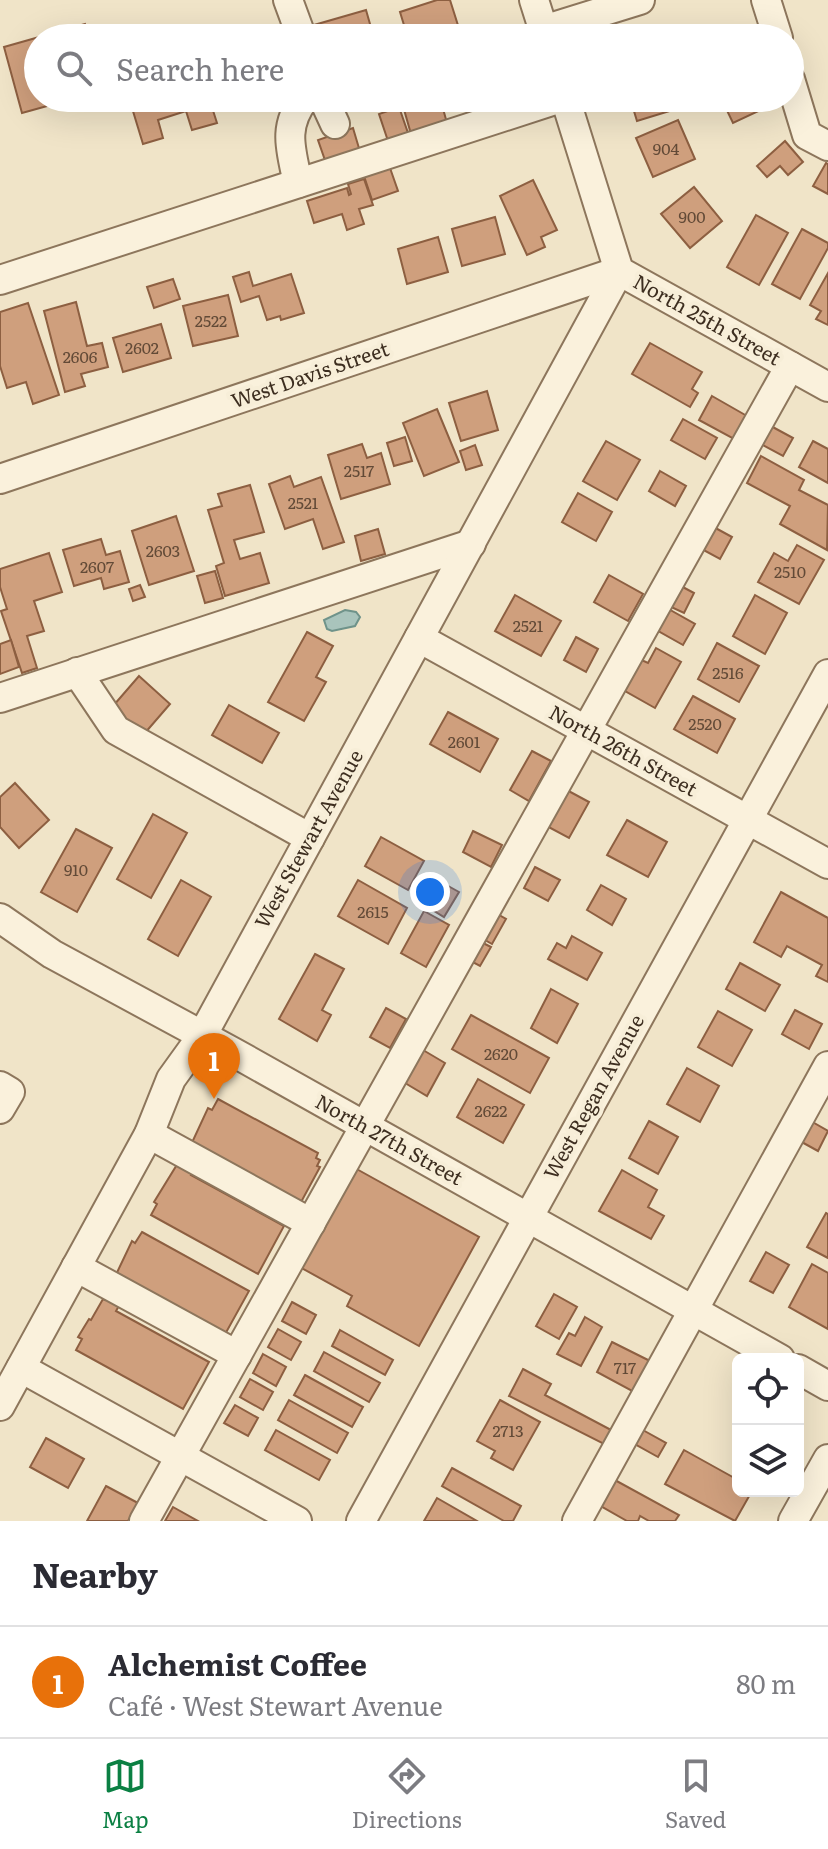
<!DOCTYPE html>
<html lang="en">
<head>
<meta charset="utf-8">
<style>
	:root { --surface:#fff; --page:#f2f2f3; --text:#2b2b33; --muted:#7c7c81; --line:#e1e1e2; --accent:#0b8043 }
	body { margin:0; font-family:Literata,serif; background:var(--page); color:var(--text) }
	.controls { position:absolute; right:24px; bottom:24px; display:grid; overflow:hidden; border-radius:12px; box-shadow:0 8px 32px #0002 }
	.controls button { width:72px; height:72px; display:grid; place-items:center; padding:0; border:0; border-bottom:2px solid var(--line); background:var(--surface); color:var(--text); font:40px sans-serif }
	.you { position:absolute; left:430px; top:892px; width:28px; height:28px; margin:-20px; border:6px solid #fff; border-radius:50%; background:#1a73e8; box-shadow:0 0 0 12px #1a73e833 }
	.badge { display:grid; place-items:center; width:52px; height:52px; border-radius:50%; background:var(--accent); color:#fff; font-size:26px; font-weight:700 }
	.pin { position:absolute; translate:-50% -66px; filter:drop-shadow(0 2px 4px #0008) }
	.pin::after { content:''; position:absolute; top:42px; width:28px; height:24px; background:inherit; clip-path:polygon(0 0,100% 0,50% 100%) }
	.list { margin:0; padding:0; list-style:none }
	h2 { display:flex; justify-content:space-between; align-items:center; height:104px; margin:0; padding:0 32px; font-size:34px }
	h2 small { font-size:26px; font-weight:400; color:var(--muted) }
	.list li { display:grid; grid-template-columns:52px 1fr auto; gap:24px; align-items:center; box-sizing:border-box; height:112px; padding:0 32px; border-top:2px solid var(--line) }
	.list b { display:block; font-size:30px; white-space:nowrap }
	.list p { margin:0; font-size:26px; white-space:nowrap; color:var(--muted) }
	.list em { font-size:26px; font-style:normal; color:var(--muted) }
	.icon { flex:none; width:44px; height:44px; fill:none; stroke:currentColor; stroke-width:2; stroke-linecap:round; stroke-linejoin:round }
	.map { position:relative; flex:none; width:828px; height:1521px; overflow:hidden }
	.search { position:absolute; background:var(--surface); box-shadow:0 8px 32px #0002; left:24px; right:24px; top:24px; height:88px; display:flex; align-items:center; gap:20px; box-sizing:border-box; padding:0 28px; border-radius:44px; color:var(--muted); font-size:30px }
	.sheet { height:216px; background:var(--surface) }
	nav { display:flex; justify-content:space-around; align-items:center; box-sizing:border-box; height:112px; border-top:2px solid var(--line); background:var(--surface); font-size:22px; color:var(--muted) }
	nav a { display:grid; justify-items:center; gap:4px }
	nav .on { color:var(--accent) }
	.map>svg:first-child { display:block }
	.water { fill:#a9c4bc; stroke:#6f938a; stroke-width:2 }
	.building { fill:#cf9f7d; stroke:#8d5f41; stroke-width:2 }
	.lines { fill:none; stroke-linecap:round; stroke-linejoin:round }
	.minor-casing { stroke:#8d765c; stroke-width:32 }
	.minor { stroke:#faf1dc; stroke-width:28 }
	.labels { text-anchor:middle; stroke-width:8; stroke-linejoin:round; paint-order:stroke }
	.number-label { font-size:16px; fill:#624a37 }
	.street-label { font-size:20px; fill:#3d2e20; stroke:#f7eed8 }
</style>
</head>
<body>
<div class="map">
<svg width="828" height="1521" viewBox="0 0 828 1521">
	<rect width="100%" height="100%" fill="#f0e4c8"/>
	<path class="water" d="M345 610 356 612 360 617 355 626 332 631 327 629 324 620Z"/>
	<g class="building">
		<path d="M437 0H450L462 38H399L407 35 400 12Z"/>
		<path d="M366 10 374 38H318L314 25Z"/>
		<path d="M85 24 89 38H38V98H76L22 113 4 47Z"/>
		<path d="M660 29 662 38H629Z"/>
		<path d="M129 98H209L217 123 192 130 186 111 158 120 163 138 143 144Z"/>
		<path d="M432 98H440L447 123 411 134 403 106Z"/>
		<path d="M630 98H687L689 105 637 121Z"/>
		<path d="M721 98H763L767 107 733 123Z"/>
		<path d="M399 107 408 133 388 141 379 114Z"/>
		<path d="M678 120 695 159 653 177 636 138Z"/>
		<path d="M353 128 361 155 327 166 318 140Z"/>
		<path d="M785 141 803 162 788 175 780 166 767 177 757 166Z"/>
		<path d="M826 163 828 164V194L813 186Z"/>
		<path d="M390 168 398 191 372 200 364 176Z"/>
		<path d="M364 179 373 205 359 209 364 224 347 230 342 214 314 223 307 201 347 188 349 195 351 194 348 184Z"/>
		<path d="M533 180 557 230 541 237 545 247 527 255 500 196Z"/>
		<path d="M694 187 722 221 690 248 661 214Z"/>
		<path d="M756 215 788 233 759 285 727 267Z"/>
		<path d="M495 217 505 254 462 266 452 229Z"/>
		<path d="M802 229 828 243V248L800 299 772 284Z"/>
		<path d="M438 237 448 272 407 284 398 249Z"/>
		<path d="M249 272 253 286 291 274 304 313 281 320 280 316 267 320 259 296 241 302 233 277Z"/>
		<path d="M828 273V325L816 319 821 311 810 305Z"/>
		<path d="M173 279 180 299 154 308 147 287Z"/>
		<path d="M228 295 238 336 193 346 183 306Z"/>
		<path d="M76 302 87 346 102 343 108 367 81 374 85 386 65 392 44 311Z"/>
		<path d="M28 303 59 395 33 404 26 382 7 388 0 366V312Z"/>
		<path d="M161 324 171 358 123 372 113 338Z"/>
		<path d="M650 343 702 372 692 389 698 393 690 407 632 374Z"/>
		<path d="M487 391 498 430 461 441 449 403Z"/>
		<path d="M712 396 747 416 734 439 699 420Z"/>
		<path d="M437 409 459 462 424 476 403 423Z"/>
		<path d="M683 419 717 438 705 459 671 440Z"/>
		<path d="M769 425 793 438 783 456 759 443Z"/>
		<path d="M405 437 412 461 394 466 387 443Z"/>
		<path d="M606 441 640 460 617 500 583 481Z"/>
		<path d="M813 441 828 449V483L799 467Z"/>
		<path d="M362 444 367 458 381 453 390 484 341 499 328 455Z"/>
		<path d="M475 445 482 465 466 470 460 451Z"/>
		<path d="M761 456 804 480 799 490 828 505 827 550 780 524 790 506 747 483Z"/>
		<path d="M660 471 686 486 675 506 649 491Z"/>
		<path d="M290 476 294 487 321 477 344 542 323 549 313 519 285 529 269 484Z"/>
		<path d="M250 485 264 532 234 540 240 559 260 553 269 583 225 596 216 566 224 563 208 510 222 506 218 494Z"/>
		<path d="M578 493 612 512 596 541 562 522Z"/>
		<path d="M176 516 194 571 149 585 132 531Z"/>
		<path d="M710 525 732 537 720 559 698 547Z"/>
		<path d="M378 529 385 554 361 561 355 536Z"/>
		<path d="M101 539 106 555 120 551 129 582 104 589 101 578 74 586 63 550Z"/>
		<path d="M797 545 824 560 799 604 758 582 774 553 788 561Z"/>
		<path d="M49 553 62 592 34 601 44 631 27 636 37 668 22 673 1 611 7 609 0 587V569Z"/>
		<path d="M215 571 223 598 205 603 197 576Z"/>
		<path d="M609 575 643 594 628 621 594 602Z"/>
		<path d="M140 585 145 597 133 601 129 589Z"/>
		<path d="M679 585 694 593 684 613 669 606Z"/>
		<path d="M515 595 561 621 541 656 495 631Z"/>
		<path d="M755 595 787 613 765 654 733 636Z"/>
		<path d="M665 607 695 624 683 645 653 628Z"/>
		<path d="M307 632 333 646 316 677 326 682 304 721 268 702Z"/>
		<path d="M576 637 598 649 586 672 564 660Z"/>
		<path d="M11 640 19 667 0 674V644Z"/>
		<path d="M717 643 759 666 739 702 698 679Z"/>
		<path d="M656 648 681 662 655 708 618 687 635 657 648 663Z"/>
		<path d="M139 676 170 704 138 741 107 713Z"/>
		<path d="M693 696 735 719 717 753 674 729Z"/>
		<path d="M229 705 279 733 262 763 212 735Z"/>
		<path d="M448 712 498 739 480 772 430 744Z"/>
		<path d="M532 751 551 761 529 801 510 790Z"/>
		<path d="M15 783 49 820 19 848 0 827V797Z"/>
		<path d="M563 788 589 802 569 838 543 824Z"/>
		<path d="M153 814 187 833 151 898 117 879Z"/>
		<path d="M627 820 667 842 648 877 607 855Z"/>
		<path d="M76 829 112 848 77 912 41 892Z"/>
		<path d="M473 831 502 845 491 867 463 852Z"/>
		<path d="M381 837 424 861 408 890 365 866Z"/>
		<path d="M535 867 560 880 548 901 524 888Z"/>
		<path d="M181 880 211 897 178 956 148 939Z"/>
		<path d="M358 880 407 908 388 944 338 916Z"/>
		<path d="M441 882 459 892 444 917 426 906Z"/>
		<path d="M601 885 626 899 612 925 587 910Z"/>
		<path d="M781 892 828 918V982L816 976 822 965 787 946 781 957 754 942Z"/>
		<path d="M424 911 449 925 426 967 401 953Z"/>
		<path d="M492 911 506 919 492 944 478 936Z"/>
		<path d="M572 936 602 953 587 980 548 959 557 943 566 948Z"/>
		<path d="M477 940 491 947 480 966 467 959Z"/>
		<path d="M315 954 344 969 322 1010 331 1015 317 1041 279 1019Z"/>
		<path d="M740 963 780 985 765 1011 726 989Z"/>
		<path d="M551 989 578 1004 557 1043 531 1028Z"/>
		<path d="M386 1008 406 1019 390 1048 370 1037Z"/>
		<path d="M795 1010 822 1024 809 1049 782 1034Z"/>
		<path d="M718 1011 752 1030 732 1066 698 1047Z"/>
		<path d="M471 1015 549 1058 530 1093 452 1049Z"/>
		<path d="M423 1050 445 1063 427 1096 405 1083Z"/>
		<path d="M687 1068 719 1086 700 1122 667 1104Z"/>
		<path d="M478 1079 524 1105 503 1143 457 1117Z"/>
		<path d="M218 1099 318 1153 316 1158 320 1160 317 1166 320 1167 300 1204 189 1149 208 1108 212 1110Z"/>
		<path d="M809 1120 828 1131 818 1151 798 1140Z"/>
		<path d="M649 1121 678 1137 658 1174 629 1158Z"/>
		<path d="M178 1163 195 1168 191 1175 284 1226 258 1274 151 1215 157 1204 154 1202Z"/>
		<path d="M353 1167 479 1237 419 1346 347 1306 352 1296 298 1266Z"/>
		<path d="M622 1170 657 1190 648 1207 664 1216 651 1239 599 1211Z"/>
		<path d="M826 1213 828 1214V1258L807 1247Z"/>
		<path d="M142 1232 249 1291 223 1338 112 1283 132 1241 135 1243Z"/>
		<path d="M766 1252 789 1265 773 1293 750 1281Z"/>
		<path d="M812 1264 828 1273V1329L789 1307Z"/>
		<path d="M554 1294 577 1307 559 1339 536 1326Z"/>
		<path d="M107 1297 120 1304 116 1311 209 1362 183 1409 76 1350 82 1339 78 1337 89 1319 91 1320 103 1299 105 1300Z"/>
		<path d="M292 1302 316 1315 306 1334 282 1321Z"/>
		<path d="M585 1317 602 1327 581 1366 557 1354 569 1333 575 1336Z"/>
		<path d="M278 1329 301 1342 291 1360 268 1347Z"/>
		<path d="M340 1330 393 1360 385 1375 332 1346Z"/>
		<path d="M612 1342 654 1363 634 1392 597 1372Z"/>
		<path d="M324 1352 380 1383 369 1402 314 1371Z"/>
		<path d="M263 1354 286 1367 276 1386 253 1373Z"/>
		<path d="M523 1369 551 1384 545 1395 613 1431 606 1445 509 1396Z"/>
		<path d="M305 1375 363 1407 352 1427 294 1395Z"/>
		<path d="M250 1379 273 1392 263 1410 240 1397Z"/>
		<path d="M289 1400 348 1433 337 1453 278 1420Z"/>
		<path d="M500 1400 540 1422 513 1470 491 1458 495 1451 477 1441Z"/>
		<path d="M235 1405 258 1418 248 1436 224 1423Z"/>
		<path d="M641 1429 666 1443 658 1457 633 1443Z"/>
		<path d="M276 1430 330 1460 319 1480 265 1450Z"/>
		<path d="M46 1438 84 1459 68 1488 30 1467Z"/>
		<path d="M684 1450 738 1480V1491H752L735 1521 665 1484Z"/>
		<path d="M452 1468 521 1506 513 1521H504L442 1486Z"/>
		<path d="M613 1479 679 1515 675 1521H649L640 1516 638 1521H627L599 1505Z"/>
		<path d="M106 1486 138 1503 128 1521H87Z"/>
		<path d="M437 1498 477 1521H424Z"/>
		<path d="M173 1507 198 1521H165Z"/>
	</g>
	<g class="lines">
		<defs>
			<g id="minor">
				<path d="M288 0 302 38"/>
				<path d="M534 0 546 38"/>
				<path d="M766 0 778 38"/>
				<path d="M543 30 640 0"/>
				<path d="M790 79 807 135 828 146"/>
				<path d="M323 98 335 124"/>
				<path d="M565 98 619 271 828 387"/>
				<path d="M298 183C291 150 282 127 305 98"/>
				<path d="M0 280 561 98"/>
				<path d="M0 479 619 271"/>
				<path d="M419 638 828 864"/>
				<path d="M77 672 116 730 310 838"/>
				<path d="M0 698 471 544"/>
				<path d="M0 918 52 954 233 1052 780 1359"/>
				<path d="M0 1086 10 1092 0 1109"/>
				<path d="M149 1134 311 1223"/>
				<path d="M76 1267 237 1355"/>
				<path d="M21 1368 297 1521"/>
				<path d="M798 1369 828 1386"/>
				<path d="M0 1406 149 1134 171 1079 202 1036 619 271"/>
				<path d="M144 1521 790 366"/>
				<path d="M361 1521 828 674"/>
				<path d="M577 1521 828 1066"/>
				<path d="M793 1521 828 1459"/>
			</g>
		</defs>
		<use href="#minor" class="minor-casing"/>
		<use href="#minor" class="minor"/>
	</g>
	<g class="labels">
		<g class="number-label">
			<text x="666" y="155">904</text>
			<text x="692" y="223">900</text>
			<text x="211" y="327">2522</text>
			<text x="142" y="354">2602</text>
			<text x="80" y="363">2606</text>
			<text x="359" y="477">2517</text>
			<text x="303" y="509">2521</text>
			<text x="163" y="557">2603</text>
			<text x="97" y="573">2607</text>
			<text x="790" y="578">2510</text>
			<text x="528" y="632">2521</text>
			<text x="728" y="679">2516</text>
			<text x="705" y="730">2520</text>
			<text x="464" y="748">2601</text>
			<text x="76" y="876">910</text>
			<text x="373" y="918">2615</text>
			<text x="501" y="1060">2620</text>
			<text x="491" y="1117">2622</text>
			<text x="625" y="1374">717</text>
			<text x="508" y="1437">2713</text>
		</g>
		<g class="street-label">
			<text transform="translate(707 320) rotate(29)" y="7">North 25th Street</text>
			<text transform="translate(310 375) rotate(-19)" y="7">West Davis Street</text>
			<text transform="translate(623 751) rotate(29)" y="7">North 26th Street</text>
			<text transform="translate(309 839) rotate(-61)" y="7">West Stewart Avenue</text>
			<text transform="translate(594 1097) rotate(-61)" y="7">West Regan Avenue</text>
			<text transform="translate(389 1140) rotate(29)" y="7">North 27th Street</text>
		</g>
	</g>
</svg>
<div class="controls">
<button><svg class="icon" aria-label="locate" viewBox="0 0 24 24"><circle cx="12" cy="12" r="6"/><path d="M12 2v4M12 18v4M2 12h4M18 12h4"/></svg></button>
<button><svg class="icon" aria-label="layers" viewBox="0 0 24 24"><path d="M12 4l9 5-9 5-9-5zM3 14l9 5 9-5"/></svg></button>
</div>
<div class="you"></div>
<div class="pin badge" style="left:214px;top:1099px;background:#e8710a">1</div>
<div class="search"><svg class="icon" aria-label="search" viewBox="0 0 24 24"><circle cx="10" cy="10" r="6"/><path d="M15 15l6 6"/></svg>Search here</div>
</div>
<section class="sheet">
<h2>Nearby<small></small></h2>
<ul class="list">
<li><span class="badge" style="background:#e8710a">1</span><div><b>Alchemist Coffee</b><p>Café · West Stewart Avenue</p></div><em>80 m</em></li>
</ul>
</section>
<nav>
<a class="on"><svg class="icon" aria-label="map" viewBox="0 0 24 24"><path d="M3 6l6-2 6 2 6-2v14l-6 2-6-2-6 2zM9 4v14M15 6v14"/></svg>Map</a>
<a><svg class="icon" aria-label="directions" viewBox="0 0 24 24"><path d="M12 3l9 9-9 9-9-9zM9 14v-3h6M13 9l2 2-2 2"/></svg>Directions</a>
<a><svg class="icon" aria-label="saved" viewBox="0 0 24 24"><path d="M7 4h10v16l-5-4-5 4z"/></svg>Saved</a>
</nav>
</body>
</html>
